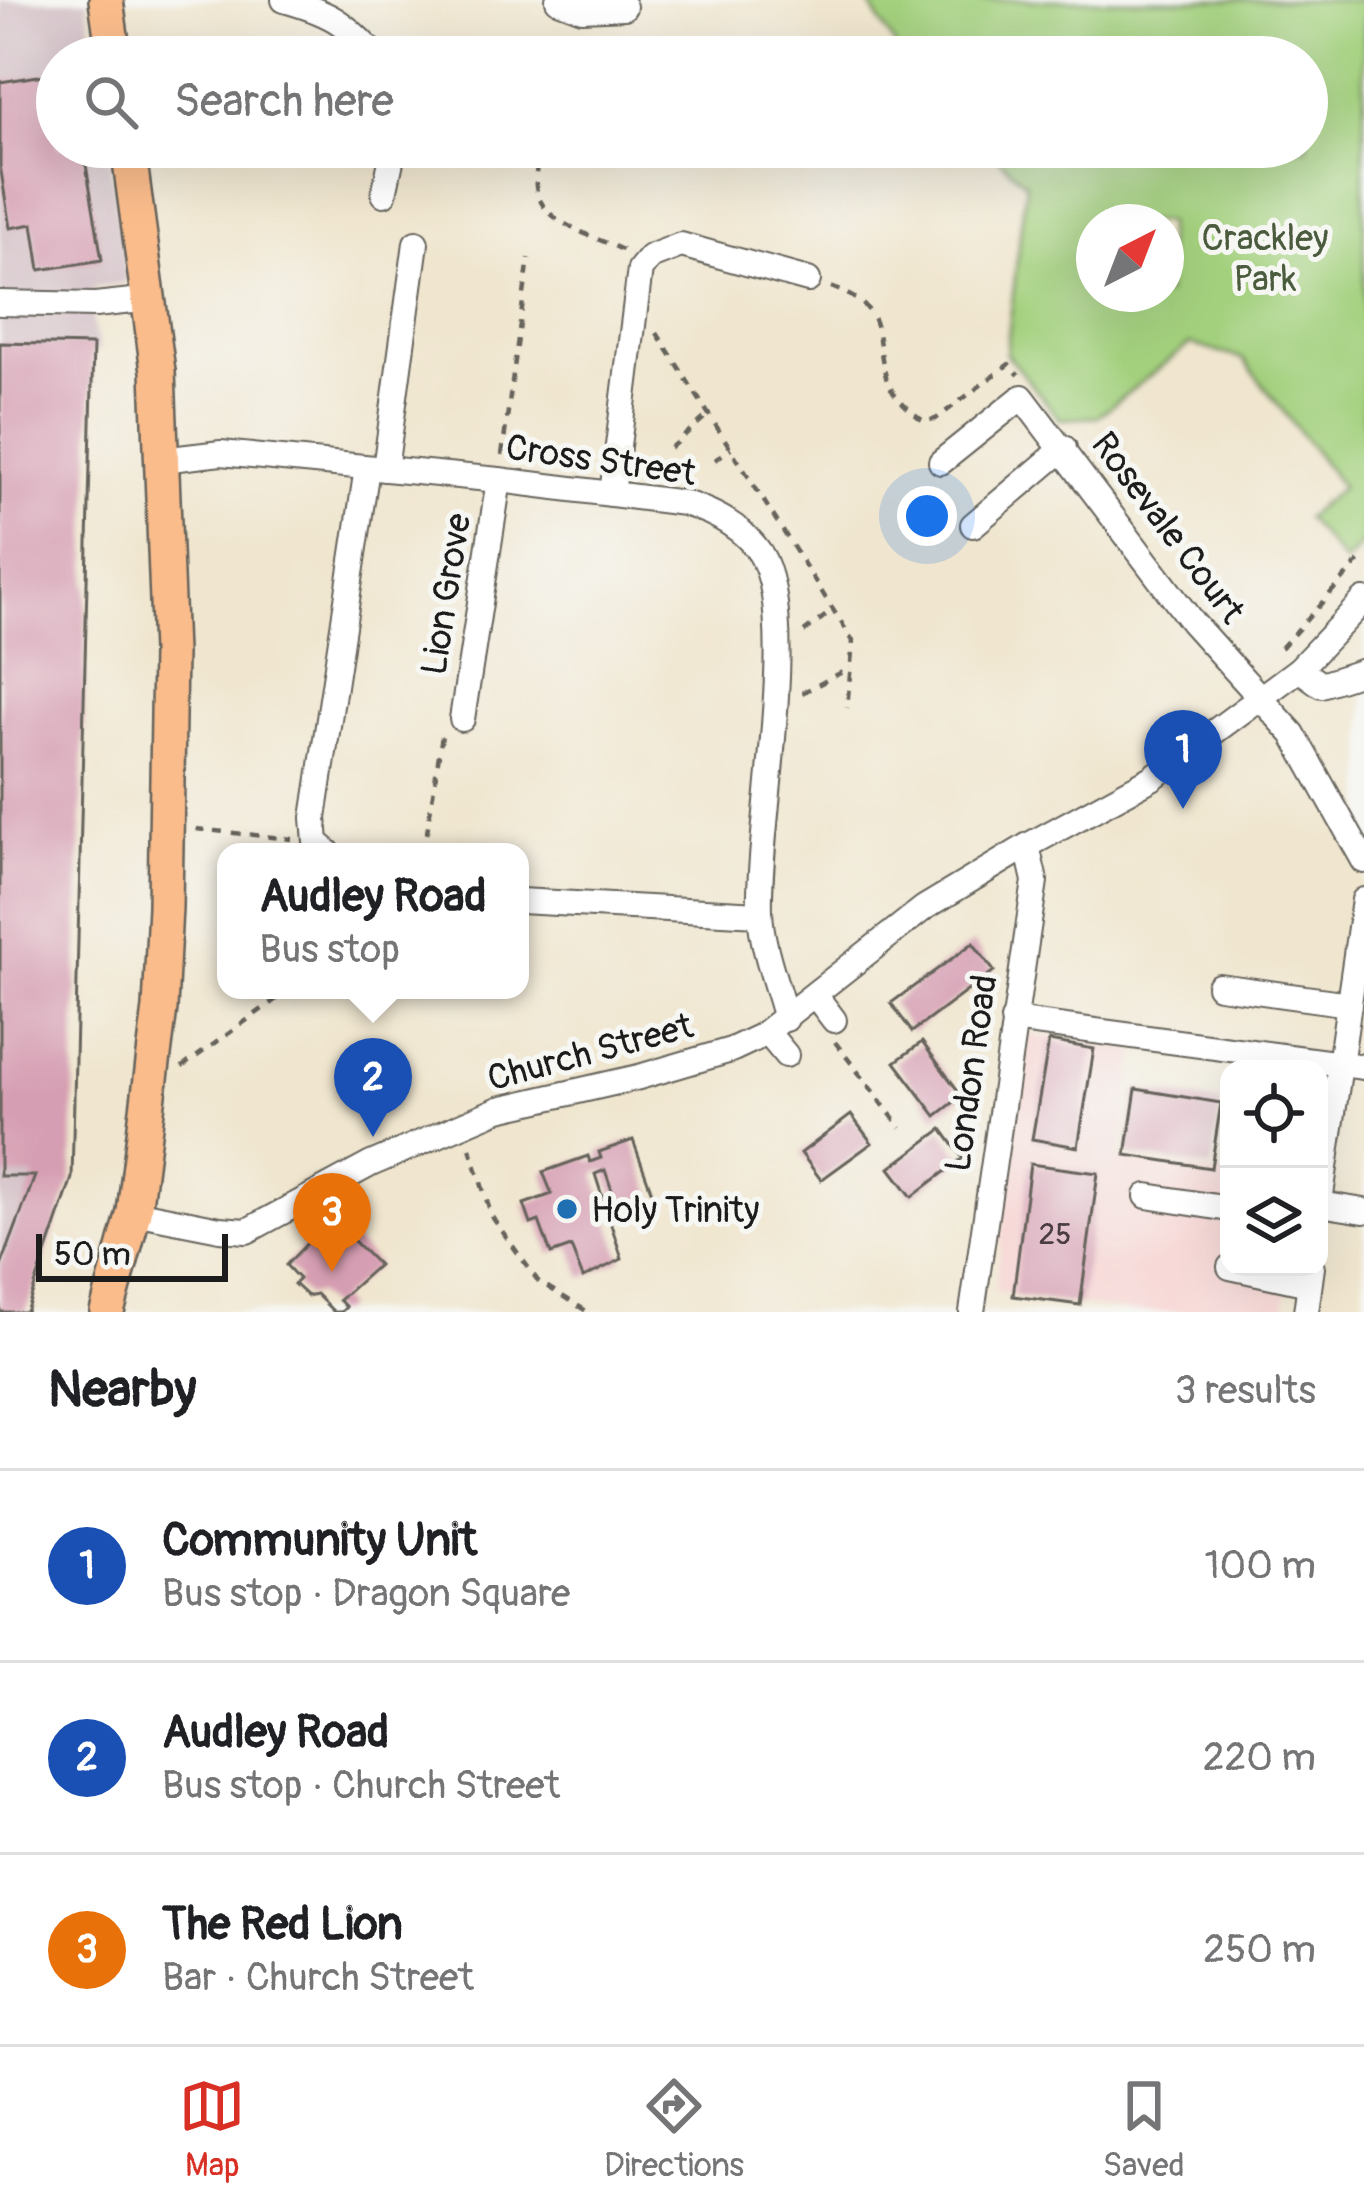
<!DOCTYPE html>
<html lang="en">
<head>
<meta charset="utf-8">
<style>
	:root { --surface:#fff; --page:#f2f2f2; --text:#202124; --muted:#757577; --line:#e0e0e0; --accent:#d93025 }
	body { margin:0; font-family:Pangolin,sans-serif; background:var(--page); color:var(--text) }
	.controls { position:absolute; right:36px; bottom:36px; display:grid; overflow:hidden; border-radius:24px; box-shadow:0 12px 48px #0002 }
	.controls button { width:108px; height:108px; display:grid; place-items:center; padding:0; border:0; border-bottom:3px solid var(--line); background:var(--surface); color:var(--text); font:60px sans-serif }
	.compass { position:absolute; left:1076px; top:204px; width:108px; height:108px; border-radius:50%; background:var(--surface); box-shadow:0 12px 48px #0002; rotate:42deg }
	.scale { position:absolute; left:36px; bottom:30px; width:192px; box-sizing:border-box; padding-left:12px; border:6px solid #1c1c1c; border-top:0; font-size:33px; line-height:42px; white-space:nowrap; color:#1c1c1c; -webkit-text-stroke:9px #f6f6f2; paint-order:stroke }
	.you { position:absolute; left:927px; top:516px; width:42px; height:42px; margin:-30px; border:9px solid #fff; border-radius:50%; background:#1a73e8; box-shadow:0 0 0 18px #1a73e833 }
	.badge { display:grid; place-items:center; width:78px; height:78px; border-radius:50%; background:var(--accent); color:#fff; font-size:39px; font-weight:700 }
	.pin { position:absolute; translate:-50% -99px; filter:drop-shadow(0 3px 6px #0008) }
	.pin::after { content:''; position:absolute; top:63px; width:42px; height:36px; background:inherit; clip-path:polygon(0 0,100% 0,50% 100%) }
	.popup { position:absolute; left:217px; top:843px; width:312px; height:156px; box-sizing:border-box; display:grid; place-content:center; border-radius:24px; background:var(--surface); filter:drop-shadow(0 3px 9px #0005); font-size:39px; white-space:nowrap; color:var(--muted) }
	.popup b { font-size:45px; color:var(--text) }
	.popup::after { content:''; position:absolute; left:50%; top:100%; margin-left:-24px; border:24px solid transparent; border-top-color:var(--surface) }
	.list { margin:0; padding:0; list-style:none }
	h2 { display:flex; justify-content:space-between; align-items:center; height:156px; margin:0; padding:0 48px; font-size:51px }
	h2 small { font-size:39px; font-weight:400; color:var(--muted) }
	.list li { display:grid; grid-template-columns:78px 1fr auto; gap:36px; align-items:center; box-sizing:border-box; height:192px; padding:0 48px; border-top:3px solid var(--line) }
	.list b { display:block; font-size:45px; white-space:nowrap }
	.list p { margin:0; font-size:39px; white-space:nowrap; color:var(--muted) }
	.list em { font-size:39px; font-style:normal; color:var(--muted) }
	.icon { flex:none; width:66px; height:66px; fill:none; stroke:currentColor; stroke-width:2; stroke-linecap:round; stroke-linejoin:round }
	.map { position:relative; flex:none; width:1364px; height:1312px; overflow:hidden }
	.search { position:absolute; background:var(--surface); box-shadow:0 12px 48px #0002; left:36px; right:36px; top:36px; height:132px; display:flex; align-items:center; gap:30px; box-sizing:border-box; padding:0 42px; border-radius:66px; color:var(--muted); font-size:45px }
	.sheet { height:732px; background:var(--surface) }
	nav { display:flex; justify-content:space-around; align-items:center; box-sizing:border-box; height:168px; border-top:3px solid var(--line); background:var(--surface); font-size:33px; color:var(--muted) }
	nav a { display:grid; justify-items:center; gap:6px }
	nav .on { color:var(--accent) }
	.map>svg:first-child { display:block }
	.built { fill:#f7d0cf }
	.industrial { fill:#d2bec5 }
	.green { fill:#a3d07d; stroke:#60764c; stroke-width:3; fill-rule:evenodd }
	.building { fill:#d69eb2 }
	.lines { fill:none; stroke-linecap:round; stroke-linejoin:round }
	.minor-casing { stroke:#66635b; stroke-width:28 }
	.major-casing { stroke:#66635b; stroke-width:38 }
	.path { stroke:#66635b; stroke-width:4.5; stroke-dasharray:9 9; stroke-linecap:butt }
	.minor { stroke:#fff; stroke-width:24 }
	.major { stroke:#fabc8b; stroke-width:33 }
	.poi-dot { fill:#1f6fb2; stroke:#f6f6f2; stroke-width:4.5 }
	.labels { text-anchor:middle; stroke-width:10; stroke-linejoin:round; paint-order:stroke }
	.number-label { font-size:30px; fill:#4a3c42 }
	.park-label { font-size:36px; fill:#4b5b3e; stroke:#f6f6f2 }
	.street-label { font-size:36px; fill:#1c1c1c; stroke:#f6f6f2 }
	.poi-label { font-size:36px; fill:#1c1c1c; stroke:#f6f6f2; text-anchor:start }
</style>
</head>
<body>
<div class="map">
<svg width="1364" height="1312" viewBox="0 0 1364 1312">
	<rect width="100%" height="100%" fill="#f6f6f2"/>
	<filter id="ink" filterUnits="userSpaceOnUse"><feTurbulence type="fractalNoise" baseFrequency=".00833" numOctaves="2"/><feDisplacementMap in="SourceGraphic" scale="24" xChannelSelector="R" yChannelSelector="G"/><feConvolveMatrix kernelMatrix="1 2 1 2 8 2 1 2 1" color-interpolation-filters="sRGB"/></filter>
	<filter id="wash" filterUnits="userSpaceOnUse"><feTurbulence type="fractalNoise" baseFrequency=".004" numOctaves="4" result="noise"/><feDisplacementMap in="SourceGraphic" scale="48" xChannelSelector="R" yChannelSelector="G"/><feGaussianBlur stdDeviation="2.7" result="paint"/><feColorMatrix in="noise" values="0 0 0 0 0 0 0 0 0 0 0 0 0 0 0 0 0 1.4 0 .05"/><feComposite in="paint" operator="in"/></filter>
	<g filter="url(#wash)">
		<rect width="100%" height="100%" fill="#f0e6cf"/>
		<path class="built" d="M1028 1034 1136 1049 1120 1160 1229 1175V1267H1290L1283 1312H1131L995 1292Z"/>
		<path class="industrial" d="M0 0H87L95 57H57V147H108L127 278 121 284 94 288 93 325 100 350 93 352 72 1178 26 1312H0Z"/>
		<path class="green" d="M867 0H1364V542L1345 563 1305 518 1342 487 1243 359 1190 344 1097 417 1060 419 1006 354 1026 183 985 147H1307V57H902ZM1094 222H1166V294H1094Z"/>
		<g id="blocks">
			<g class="building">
				<path d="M57 73V147H83L102 260 40 270 33 224 10 228 0 165V82Z"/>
				<path d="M0 343 93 345 72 1178 26 1312H0V1269L35 1176H0Z"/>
				<path d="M973 943 994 971 912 1032 891 1003Z"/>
				<path d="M1049 1041 1094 1049 1078 1147 1032 1139Z"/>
				<path d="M922 1042 962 1096 936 1116 895 1062Z"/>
				<path d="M1136 1089 1221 1103 1211 1168 1126 1155Z"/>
				<path d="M851 1115 872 1143 821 1180 801 1153Z"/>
				<path d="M942 1129 963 1158 912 1197 890 1168Z"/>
				<path d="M633 1140 655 1201 620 1214 605 1170 595 1174 622 1259 583 1278 571 1247 551 1254 539 1221 531 1224 524 1204 552 1194 543 1172 588 1156 590 1162 601 1158 599 1152Z"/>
				<path d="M1030 1164 1098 1173 1080 1305 1013 1296Z"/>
				<path d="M332 1218 347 1233 333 1248 348 1235 378 1265 339 1300 346 1307 341 1312H334L316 1294 307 1296 294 1284 299 1279 286 1265Z"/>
			</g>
		</g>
	</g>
	<g filter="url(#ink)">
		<use href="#blocks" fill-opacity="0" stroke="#66635b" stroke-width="3"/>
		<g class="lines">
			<defs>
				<g id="minor">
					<path d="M284 0C330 13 344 21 376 57"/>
					<path d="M558 0 582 9 624 7"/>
					<path d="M384 194 394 147"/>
					<path d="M0 303 95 305 151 299"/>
					<path d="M162 460 221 453 499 480 684 503C714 512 742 526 760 553 801 616 757 828 760 911 761 945 777 985 786 1019"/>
					<path d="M941 462 1022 397 1192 622 1293 734 1364 861"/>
					<path d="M385 469 416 243"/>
					<path d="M612 494 640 269 650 257 681 245 808 280"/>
					<path d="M973 525 1064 448"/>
					<path d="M1299 669 1321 685 1364 671"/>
					<path d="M462 719 499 480"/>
					<path d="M328 852 316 842 314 818 367 468"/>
					<path d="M520 901 759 914"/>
					<path d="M1219 986 1349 1004"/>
					<path d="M815 995 834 1020"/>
					<path d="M1013 1020 1364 1067"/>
					<path d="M767 1032 786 1055"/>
					<path d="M1147 1196 1229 1209"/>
					<path d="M1320 1204 1364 1211"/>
					<path d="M1319 1209 1364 900"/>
					<path d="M134 1212 220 1229 247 1231 371 1164 499 1109 639 1077 731 1050 761 1036 924 908 1027 846 1152 778 1299 669 1364 600"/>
					<path d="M1230 1267 1309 1284"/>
					<path d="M972 1312 1035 881 1027 846"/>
					<path d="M1306 1312 1312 1267"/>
				</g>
				<g id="major">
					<path d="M106 0 114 57"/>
					<path d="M107 1312 134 1212 160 1008 165 907 169 652 158 371 128 147"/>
				</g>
			</defs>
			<use href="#minor" class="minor-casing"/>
			<use href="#major" class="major-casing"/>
			<g class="path">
				<path d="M570 57 574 33"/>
				<path d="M543 147C515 218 572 226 625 251"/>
				<path d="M831 287C888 309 873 328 886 377 890 394 910 410 923 421L936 419 1009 364 1019 375"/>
				<path d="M657 333 853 641 847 708"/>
				<path d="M670 448 709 414"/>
				<path d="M502 455 529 258"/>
				<path d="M715 460 731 448"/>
				<path d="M804 632 833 610"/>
				<path d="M1281 648 1364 556"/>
				<path d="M802 693 850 668"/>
				<path d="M196 829 292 839"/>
				<path d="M424 852 442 735"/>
				<path d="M835 1042 901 1128"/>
				<path d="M182 1067 289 990"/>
				<path d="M470 1148 492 1217 538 1281 588 1312"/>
			</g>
			<use href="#minor" class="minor"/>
			<use href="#major" class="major"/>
		</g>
	</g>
	<circle class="poi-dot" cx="567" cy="1209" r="12"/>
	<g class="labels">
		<g class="number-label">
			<text x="1055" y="1244">25</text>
		</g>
		<g class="park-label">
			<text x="1265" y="250">Crackley<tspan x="1265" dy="41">Park</tspan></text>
		</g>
		<g class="street-label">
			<text transform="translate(601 459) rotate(8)" y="13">Cross Street</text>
			<text transform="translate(1169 527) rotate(53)" y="13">Rosevale Court</text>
			<text transform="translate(445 594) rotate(-81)" y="13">Lion Grove</text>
			<text transform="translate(590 1051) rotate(-15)" y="13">Church Street</text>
			<text transform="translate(970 1073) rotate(-82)" y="13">London Road</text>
		</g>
		<g class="poi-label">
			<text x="591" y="1222">Holy Trinity</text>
		</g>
	</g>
</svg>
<div class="controls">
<button><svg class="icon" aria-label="locate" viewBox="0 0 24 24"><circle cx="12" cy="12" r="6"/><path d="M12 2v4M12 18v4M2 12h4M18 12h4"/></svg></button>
<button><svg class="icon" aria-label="layers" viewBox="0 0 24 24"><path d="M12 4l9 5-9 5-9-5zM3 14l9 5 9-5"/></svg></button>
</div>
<svg class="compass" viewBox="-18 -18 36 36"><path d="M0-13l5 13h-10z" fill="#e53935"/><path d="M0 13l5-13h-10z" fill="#757577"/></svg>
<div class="scale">50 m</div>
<div class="you"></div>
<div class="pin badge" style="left:1183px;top:809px;background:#1a4fb4">1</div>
<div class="pin badge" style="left:373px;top:1137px;background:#1a4fb4">2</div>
<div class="popup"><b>Audley Road</b>Bus stop</div>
<div class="pin badge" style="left:332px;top:1272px;background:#e8710a">3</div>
<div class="search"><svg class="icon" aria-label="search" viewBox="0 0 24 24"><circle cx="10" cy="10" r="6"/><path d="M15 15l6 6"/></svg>Search here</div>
</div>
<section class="sheet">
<h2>Nearby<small>3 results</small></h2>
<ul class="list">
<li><span class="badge" style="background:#1a4fb4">1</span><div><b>Community Unit</b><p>Bus stop · Dragon Square</p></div><em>100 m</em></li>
<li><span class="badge" style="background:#1a4fb4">2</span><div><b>Audley Road</b><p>Bus stop · Church Street</p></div><em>220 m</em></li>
<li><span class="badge" style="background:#e8710a">3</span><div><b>The Red Lion</b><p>Bar · Church Street</p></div><em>250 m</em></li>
</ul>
</section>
<nav>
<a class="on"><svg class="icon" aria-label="map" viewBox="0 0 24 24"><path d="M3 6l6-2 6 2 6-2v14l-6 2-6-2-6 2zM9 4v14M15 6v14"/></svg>Map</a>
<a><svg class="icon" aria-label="directions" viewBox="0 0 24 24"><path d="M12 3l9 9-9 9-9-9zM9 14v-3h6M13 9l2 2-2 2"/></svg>Directions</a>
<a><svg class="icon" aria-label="saved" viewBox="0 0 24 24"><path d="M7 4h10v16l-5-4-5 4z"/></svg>Saved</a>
</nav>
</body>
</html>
